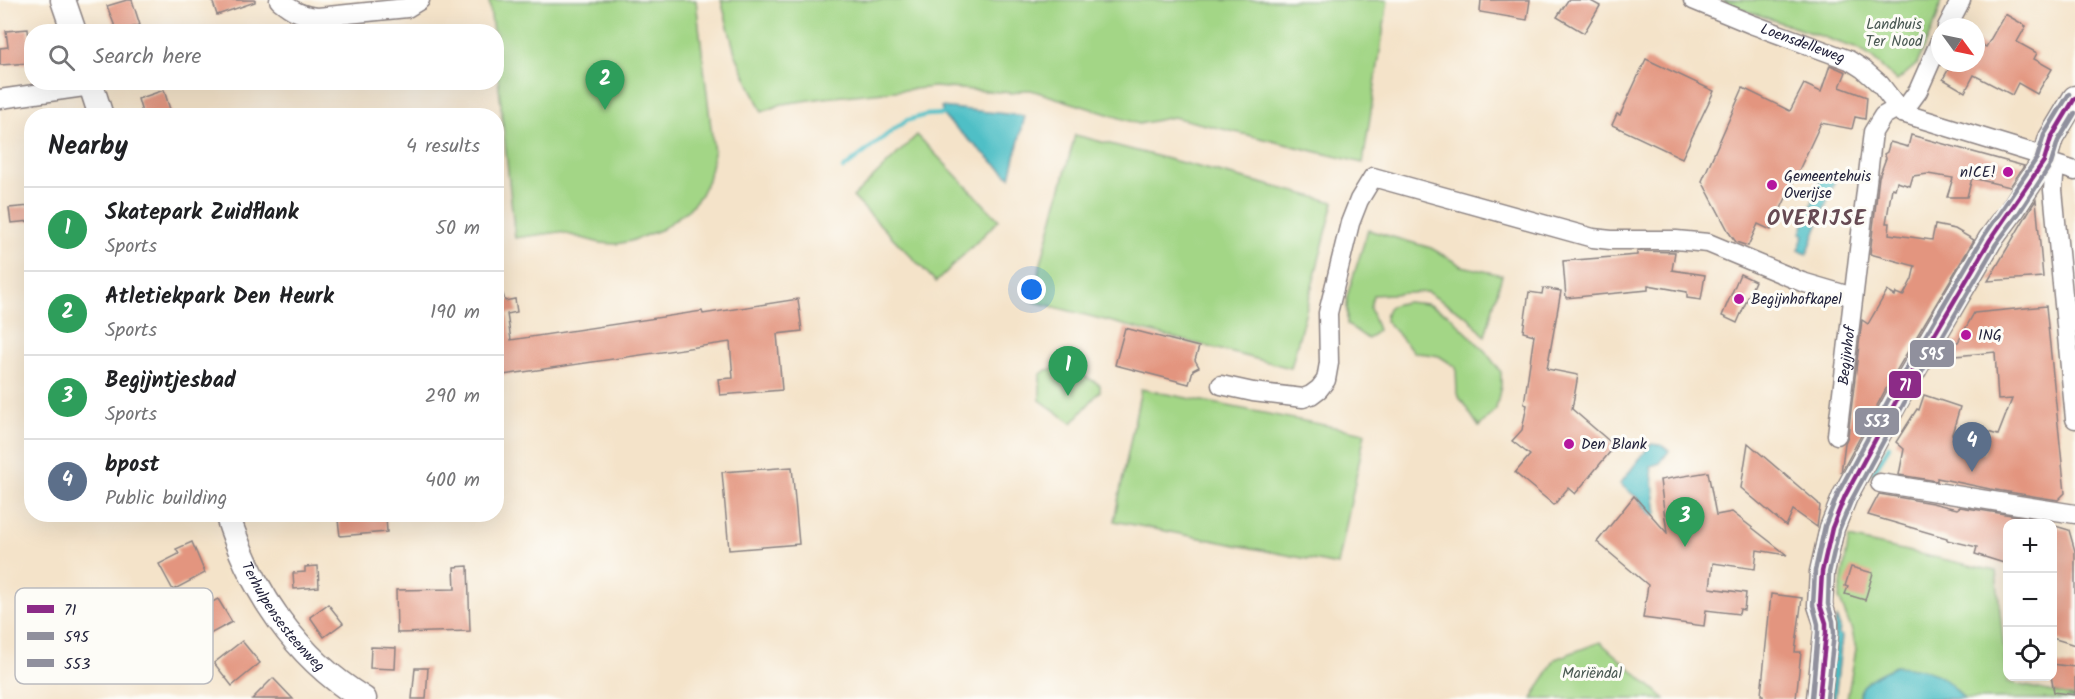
<!DOCTYPE html>
<html lang="en">
<head>
<meta charset="utf-8">
<style>
	:root { --surface:#fff; --page:#f6f6f6; --text:#202124; --muted:#757577; --line:#e0e0e0; --accent:#b5179e }
	body { margin:0; font-family:Kalam,sans-serif; background:var(--page); color:var(--text) }
	.controls { position:absolute; right:18px; bottom:18px; display:grid; overflow:hidden; border-radius:12px; box-shadow:0 6px 24px #0002 }
	.controls button { width:54px; height:54px; display:grid; place-items:center; padding:0; border:0; border-bottom:2px solid var(--line); background:var(--surface); color:var(--text); font:30px sans-serif }
	.compass { position:absolute; left:1931px; top:18px; width:54px; height:54px; border-radius:50%; background:var(--surface); box-shadow:0 6px 24px #0002; rotate:123deg }
	.you { position:absolute; left:1032px; top:290px; width:21px; height:21px; margin:-15px; border:4px solid #fff; border-radius:50%; background:#1a73e8; box-shadow:0 0 0 9px #1a73e833 }
	.badge { display:grid; place-items:center; width:39px; height:39px; border-radius:50%; background:var(--accent); color:#fff; font-size:20px; font-weight:700 }
	.pin { position:absolute; translate:-50% -50px; filter:drop-shadow(0 2px 3px #0008) }
	.pin::after { content:''; position:absolute; top:32px; width:21px; height:18px; background:inherit; clip-path:polygon(0 0,100% 0,50% 100%) }
	.list { margin:0; padding:0; list-style:none }
	h2 { display:flex; justify-content:space-between; align-items:center; height:78px; margin:0; padding:0 24px; font-size:26px }
	h2 small { font-size:20px; font-weight:400; color:var(--muted) }
	.list li { display:grid; grid-template-columns:39px 1fr auto; gap:18px; align-items:center; box-sizing:border-box; height:84px; padding:0 24px; border-top:2px solid var(--line) }
	.list b { display:block; font-size:22px; white-space:nowrap }
	.list p { margin:0; font-size:20px; white-space:nowrap; color:var(--muted) }
	.list em { font-size:20px; font-style:normal; color:var(--muted) }
	.icon { flex:none; width:33px; height:33px; fill:none; stroke:currentColor; stroke-width:2; stroke-linecap:round; stroke-linejoin:round }
	.map { position:relative; flex:none; width:2075px; height:699px; overflow:hidden }
	.search { position:absolute; background:var(--surface); box-shadow:0 6px 24px #0002; left:24px; top:24px; width:480px; height:66px; display:flex; align-items:center; gap:15px; box-sizing:border-box; padding:0 21px; border-radius:24px; color:var(--muted); font-size:22px }
	.panel { position:absolute; background:var(--surface); box-shadow:0 6px 24px #0002; left:24px; top:108px; width:480px; height:414px; border-radius:24px }
	.map>svg:first-child { display:block }
	.green { fill:#a3d686; stroke:#627c60; stroke-width:1.5 }
	.water { fill:#50bfc6; stroke:#397080; stroke-width:1.5 }
	.lines { fill:none; stroke-linecap:round; stroke-linejoin:round }
	.stream { stroke:#50bfc6; stroke-width:4.5 }
	.building { fill:#e3957f }
	.minor-casing { stroke:#8b8282; stroke-width:21 }
	.major-casing { stroke:#8b8282; stroke-width:27 }
	.minor { stroke:#fff; stroke-width:18 }
	.major { stroke:#fff; stroke-width:24 }
	.bus-1-casing { stroke:#fdfcf7; stroke-width:9 }
	.bus-2-casing { stroke:#fdfcf7; stroke-width:9 }
	.bus-3-casing { stroke:#fdfcf7; stroke-width:9 }
	.bus-1 { stroke:#8c2b87; stroke-width:4.5 }
	.bus-2 { stroke:#90909d; stroke-width:4.5 }
	.bus-3 { stroke:#90909d; stroke-width:4.5 }
	.poi-dot { fill:#b5179e; stroke:#fdfcf7; stroke-width:2 }
	.labels { text-anchor:middle; stroke-width:6; stroke-linejoin:round; paint-order:stroke }
	.park-label { font-size:15px; fill:#495852; stroke:#fdfcf7 }
	.street-label { font-size:15px; fill:#22223b; stroke:#fdfcf7 }
	.poi-label { font-size:15px; fill:#22223b; stroke:#fdfcf7; text-anchor:start }
	.district-label { font-size:21px; font-weight:bold; letter-spacing:1.5px; fill:#664a53; stroke:#fdfcf7 }
	.key { fill:#fdfcf7; stroke:#bbbbbf; stroke-width:1.5 }
	.key-label { font-size:16px; fill:#22223b }
	.line-badge { stroke:#fdfcf7; stroke-width:2 }
	.badge-label { font-size:16px; text-anchor:middle; font-weight:bold; fill:#fff }
</style>
</head>
<body>
<div class="map">
<svg width="2075" height="699" viewBox="0 0 2075 699">
	<rect width="100%" height="100%" fill="#fdfcf7"/>
	<filter id="ink" filterUnits="userSpaceOnUse"><feTurbulence type="fractalNoise" baseFrequency=".0167" numOctaves="2"/><feDisplacementMap in="SourceGraphic" scale="12" xChannelSelector="R" yChannelSelector="G"/><feConvolveMatrix kernelMatrix="1 2 1 2 8 2 1 2 1" color-interpolation-filters="sRGB"/></filter>
	<filter id="wash" filterUnits="userSpaceOnUse"><feTurbulence type="fractalNoise" baseFrequency=".008" numOctaves="4" result="noise"/><feDisplacementMap in="SourceGraphic" scale="24" xChannelSelector="R" yChannelSelector="G"/><feGaussianBlur stdDeviation="1.35" result="paint"/><feColorMatrix in="noise" values="0 0 0 0 0 0 0 0 0 0 0 0 0 0 0 0 0 1.4 0 .05"/><feComposite in="paint" operator="in"/></filter>
	<g filter="url(#wash)">
		<rect width="100%" height="100%" fill="#f4e3c9"/>
		<g class="green">
			<path d="M489 0H696L714 153 708 180 700 196 689 209 662 229 631 241 617 244 600 243 560 232 515 238 497 68 496 32 493 31Z"/>
			<path d="M721 0H1388L1363 163 1173 117 1139 124 1031 90H1023L1013 93 934 87 824 98 782 104 762 112 735 53Z"/>
			<path d="M1722 0H1941L1937 18 1917 64 1897 81 1870 56 1858 49 1738 8Z"/>
			<path d="M917 135 999 220 936 282 853 197Z"/>
			<path d="M1075 135 1334 202 1291 368 1031 301Z"/>
			<path d="M1368 230 1431 248 1462 266 1502 275 1485 336 1468 317 1427 292 1373 295 1370 308 1378 330 1368 339 1347 324V296Z"/>
			<path d="M1407 302 1427 304 1448 314 1485 351 1501 372V385L1496 409 1479 427 1457 394 1456 367 1439 356 1414 352 1385 320C1386 303 1393 305 1407 302Z"/>
			<path d="M1055 369 1083 375 1100 385V391L1072 423 1040 400V375L1046 370Z"/>
			<path d="M1141 389 1365 433 1338 565 1114 521Z"/>
			<path d="M1849 538 1996 571 2007 682 2075 697V699H1847L1856 649 1852 631 1839 598Z"/>
			<path d="M1600 642 1665 699H1532L1555 659Z"/>
		</g>
		<g class="water">
			<path d="M941 107 1025 116 1010 177 945 118Z"/>
			<path d="M1823 173 1836 178 1807 254 1798 250 1804 235 1801 233Z"/>
			<path d="M1651 444 1661 445 1669 451 1660 463 1651 466 1657 514 1651 517 1640 500 1620 484Z"/>
			<path d="M1836 617 1840 627 1839 634 1842 636 1835 699H1827Z"/>
			<path d="M1896 666C1928 668 1944 673 1964 699H1859C1859 680 1882 673 1896 666Z"/>
		</g>
		<g class="lines">
			<g class="stream">
				<path d="M843 169 905 121 926 115 943 114"/>
				<path d="M1873 473 1889 446"/>
			</g>
		</g>
		<g id="blocks">
			<g class="building">
				<path d="M127 0H132L140 25 117 32 107 6Z"/>
				<path d="M212 0H255V2L217 15Z"/>
				<path d="M1481 0H1530L1527 20 1480 12Z"/>
				<path d="M1568 0H1589L1600 6 1584 33 1557 17Z"/>
				<path d="M2005 14 2026 26 2017 42 2037 53 2034 59 2052 69 2037 94 2018 83 2012 95 1974 75 1965 92 1943 79 1952 63H1976V42L1986 47Z"/>
				<path d="M28 29 31 63 0 65V48L8 47 6 31Z"/>
				<path d="M1646 59 1714 91 1682 158 1612 125 1617 114 1620 115Z"/>
				<path d="M1830 65 1846 72 1840 87 1867 97 1865 119 1855 117 1852 129 1821 123 1771 230 1758 224 1748 246 1736 242 1730 234 1702 181 1743 88 1790 111 1804 84 1821 92Z"/>
				<path d="M164 90 172 116H143L138 99Z"/>
				<path d="M1911 135 2024 166 2010 187 1972 178 1967 197H1947L1953 178 1928 174 1913 176 1910 186 1897 182 1895 189 1892 188 1886 223H1890L1889 234 1932 240 1935 225 1955 229 1974 240 1889 383 1841 473 1845 443 1848 436 1862 320 1868 324 1887 291 1895 296 1896 293 1903 296 1912 279 1915 266 1870 254 1879 177 1886 158 1884 154 1887 152 1890 142 1908 147Z"/>
				<path d="M2036 200 2043 277 1988 281 2032 206Z"/>
				<path d="M30 206 31 221 11 223 9 208Z"/>
				<path d="M1637 251 1675 252 1672 270 1705 275 1701 300 1687 298V292L1648 285V290L1566 298 1563 261 1637 255Z"/>
				<path d="M1740 274 1755 281 1737 323 1722 316Z"/>
				<path d="M1543 288 1561 291 1547 369 1578 375 1572 409 1615 446 1575 494 1568 488 1554 505 1515 473 1530 455 1512 441 1522 430 1527 405 1524 404 1534 335 1523 332 1529 292 1542 294Z"/>
				<path d="M496 294H503L505 301 515 299 517 312 507 314 511 340 702 311 703 314 798 299 802 331 777 334 782 390 720 395 718 379 733 378 730 342 496 376Z"/>
				<path d="M2046 306 2065 493 2058 500 1990 489 1937 478V481L1899 475 1904 449 1896 442 1917 409 1919 410 1924 395 1960 407 1952 434 1957 436 1954 446 1984 453 1988 432 1998 435 2012 399 1998 400 1995 352 1945 357 1953 342H1958L1974 313Z"/>
				<path d="M1125 328 1199 347 1195 360 1199 367 1193 370 1189 384 1115 365Z"/>
				<path d="M1748 443 1818 503 1820 506 1817 527 1793 510 1786 526 1741 488Z"/>
				<path d="M792 467 799 544 729 550 722 472Z"/>
				<path d="M1708 472 1716 515 1732 512 1787 555 1757 550 1755 569 1713 563 1710 588 1746 593 1744 610 1740 609 1739 614 1706 610 1704 626 1643 618 1648 585 1597 542 1634 496 1667 533 1660 480Z"/>
				<path d="M1879 494 1932 503 1957 509 1960 507 2037 519 2032 524H2007V564L1975 554 1977 547 1947 540V538L1868 515Z"/>
				<path d="M386 517 387 532 340 536 338 520Z"/>
				<path d="M2052 525 2069 530 2075 551V645L2052 638Z"/>
				<path d="M192 542 205 573 173 590 159 564 179 554 176 549Z"/>
				<path d="M318 566 319 587 294 589 293 573 305 572V567Z"/>
				<path d="M468 566 470 631 397 633 396 590 455 589 454 567Z"/>
				<path d="M1851 567 1873 573 1865 600 1845 594 1848 587 1845 586Z"/>
				<path d="M1771 594 1802 598 1795 652H1801L1796 699H1763V695H1761Z"/>
				<path d="M218 599 232 622 199 640 190 624 199 619 195 611Z"/>
				<path d="M328 604 343 623 324 637 310 617Z"/>
				<path d="M242 641 260 663 232 686 214 663Z"/>
				<path d="M371 647 396 648 395 669 370 668Z"/>
				<path d="M2052 664 2075 667V695L2054 692 2051 676H2052Z"/>
				<path d="M415 668H428L426 699H412Z"/>
				<path d="M273 678 293 699H252Z"/>
			</g>
		</g>
	</g>
	<g filter="url(#ink)">
		<use href="#blocks" fill-opacity="0" stroke="#8b8282" stroke-width="1.5"/>
		<g class="lines">
			<defs>
				<g id="minor">
					<path d="M279 0C291 10 302 16 318 17L407 8 420 0"/>
					<path id="s1" d="M1693 0 1751 24 1849 60 1863 69 1880 84 1902 113 2033 153 2044 161 2075 171"/>
					<path d="M1947 27 1961 0"/>
					<path d="M0 99 91 86"/>
					<path d="M1902 113 1918 91 1940 41"/>
					<path d="M2055 165 2053 190 2075 419"/>
					<path d="M1221 385 1253 392 1303 398 1311 395 1319 389 1326 380 1329 363 1328 313 1350 223 1359 200 1373 177 1593 238 1611 240H1676L1708 243 1802 282 1853 297"/>
					<path id="s2" d="M1837 435 1873 132 1883 116 1897 108"/>
					<path d="M1880 483 2075 514"/>
				</g>
				<g id="major">
					<path d="M63 0 74 32"/>
					<path d="M90 82 101 116"/>
					<path id="s3" d="M227 514C251 590 296 658 364 699"/>
					<path d="M1819 699 1826 633V623L1820 605 1822 572 1832 528 1845 496 1902 390 1990 240 2013 209 2044 161 2051 138 2075 98"/>
				</g>
			</defs>
			<use href="#minor" class="minor-casing"/>
			<use href="#major" class="major-casing"/>
			<use href="#minor" class="minor"/>
			<use href="#major" class="major"/>
			<defs>
				<path id="bus-1" d="M1819 699 1826 633V623L1820 605 1822 572 1832 528 1845 496 1902 390 1990 240 2044 161 2051 138 2075 98"/>
				<path id="bus-2" d="M1827 699 1834 633 1833 621 1828 604 1829 573 1839 530 1852 499 1909 394 1996 244 2019 213 2051 164 2058 141 2075 113"/>
				<path id="bus-3" d="M1812 698 1818 633V624L1813 605 1815 571 1825 526 1838 493 1896 386 1984 236 2037 158 2044 135 2069 94"/>
			</defs>
			<use href="#bus-1" class="bus-1-casing"/>
			<use href="#bus-2" class="bus-2-casing"/>
			<use href="#bus-3" class="bus-3-casing"/>
			<use href="#bus-1" class="bus-1"/>
			<use href="#bus-2" class="bus-2"/>
			<use href="#bus-3" class="bus-3"/>
		</g>
	</g>
	<g class="poi-dot">
		<circle cx="2008" cy="172" r="6"/>
		<circle cx="1772" cy="185" r="6"/>
		<circle cx="1739" cy="299" r="6"/>
		<circle cx="1966" cy="335" r="6"/>
		<circle cx="1569" cy="444" r="6"/>
	</g>
	<g class="labels">
		<g class="park-label">
			<text x="1894" y="29">Landhuis<tspan x="1894" dy="17">Ter Nood</tspan></text>
			<text x="1592" y="678">Mariëndal</text>
		</g>
		<g class="street-label">
			<text dy="5" stroke="none"><textPath href="#s1" startOffset="118">Loensdelleweg</textPath></text>
			<text dy="5" stroke="none"><textPath href="#s2" startOffset="80">Begijnhof</textPath></text>
			<text dy="5" stroke="none"><textPath href="#s3" startOffset="118">Terhulpensesteenweg</textPath></text>
		</g>
		<g class="poi-label">
			<text x="1996" y="177" text-anchor="end">nICE!</text>
			<text x="1784" y="181">Gemeentehuis<tspan x="1784" dy="17">Overijse</tspan></text>
			<text x="1751" y="304">Begijnhofkapel</text>
			<text x="1978" y="340">ING</text>
			<text x="1581" y="449">Den Blank</text>
		</g>
		<g class="district-label">
			<text x="1817" y="225">OVERIJSE</text>
		</g>
	</g>
	<rect x="15" y="588" width="198" height="96" rx="9" class="key"/>
	<rect x="27" y="605" width="27" height="8" fill="#8c2b87"/>
	<rect x="27" y="632" width="27" height="8" fill="#90909d"/>
	<rect x="27" y="659" width="27" height="8" fill="#90909d"/>
	<g class="key-label">
		<text x="64" y="615">71</text>
		<text x="64" y="642">595</text>
		<text x="64" y="669">553</text>
	</g>
	<g class="line-badge">
		<rect x="1909" y="339" width="46" height="29" rx="6" fill="#90909d"/>
		<rect x="1888" y="370" width="34" height="29" rx="6" fill="#8c2b87"/>
		<rect x="1854" y="407" width="46" height="29" rx="6" fill="#90909d"/>
	</g>
	<g class="badge-label">
		<text x="1932" y="360">595</text>
		<text x="1905" y="391">71</text>
		<text x="1877" y="427">553</text>
	</g>
</svg>
<div class="controls">
<button>+</button>
<button>−</button>
<button><svg class="icon" aria-label="locate" viewBox="0 0 24 24"><circle cx="12" cy="12" r="6"/><path d="M12 2v4M12 18v4M2 12h4M18 12h4"/></svg></button>
</div>
<svg class="compass" viewBox="-18 -18 36 36"><path d="M0-13l5 13h-10z" fill="#e53935"/><path d="M0 13l5-13h-10z" fill="#757577"/></svg>
<div class="you"></div>
<div class="pin badge" style="left:1068px;top:396px;background:#2e9e5b">1</div>
<div class="pin badge" style="left:605px;top:110px;background:#2e9e5b">2</div>
<div class="pin badge" style="left:1685px;top:547px;background:#2e9e5b">3</div>
<div class="pin badge" style="left:1972px;top:472px;background:#5c6f8a">4</div>
<div class="search"><svg class="icon" aria-label="search" viewBox="0 0 24 24"><circle cx="10" cy="10" r="6"/><path d="M15 15l6 6"/></svg>Search here</div>
<section class="panel">
<h2>Nearby<small>4 results</small></h2>
<ul class="list">
<li><span class="badge" style="background:#2e9e5b">1</span><div><b>Skatepark Zuidflank</b><p>Sports</p></div><em>50 m</em></li>
<li><span class="badge" style="background:#2e9e5b">2</span><div><b>Atletiekpark Den Heurk</b><p>Sports</p></div><em>190 m</em></li>
<li><span class="badge" style="background:#2e9e5b">3</span><div><b>Begijntjesbad</b><p>Sports</p></div><em>290 m</em></li>
<li><span class="badge" style="background:#5c6f8a">4</span><div><b>bpost</b><p>Public building</p></div><em>400 m</em></li>
</ul>
</section>
</div>
</body>
</html>
